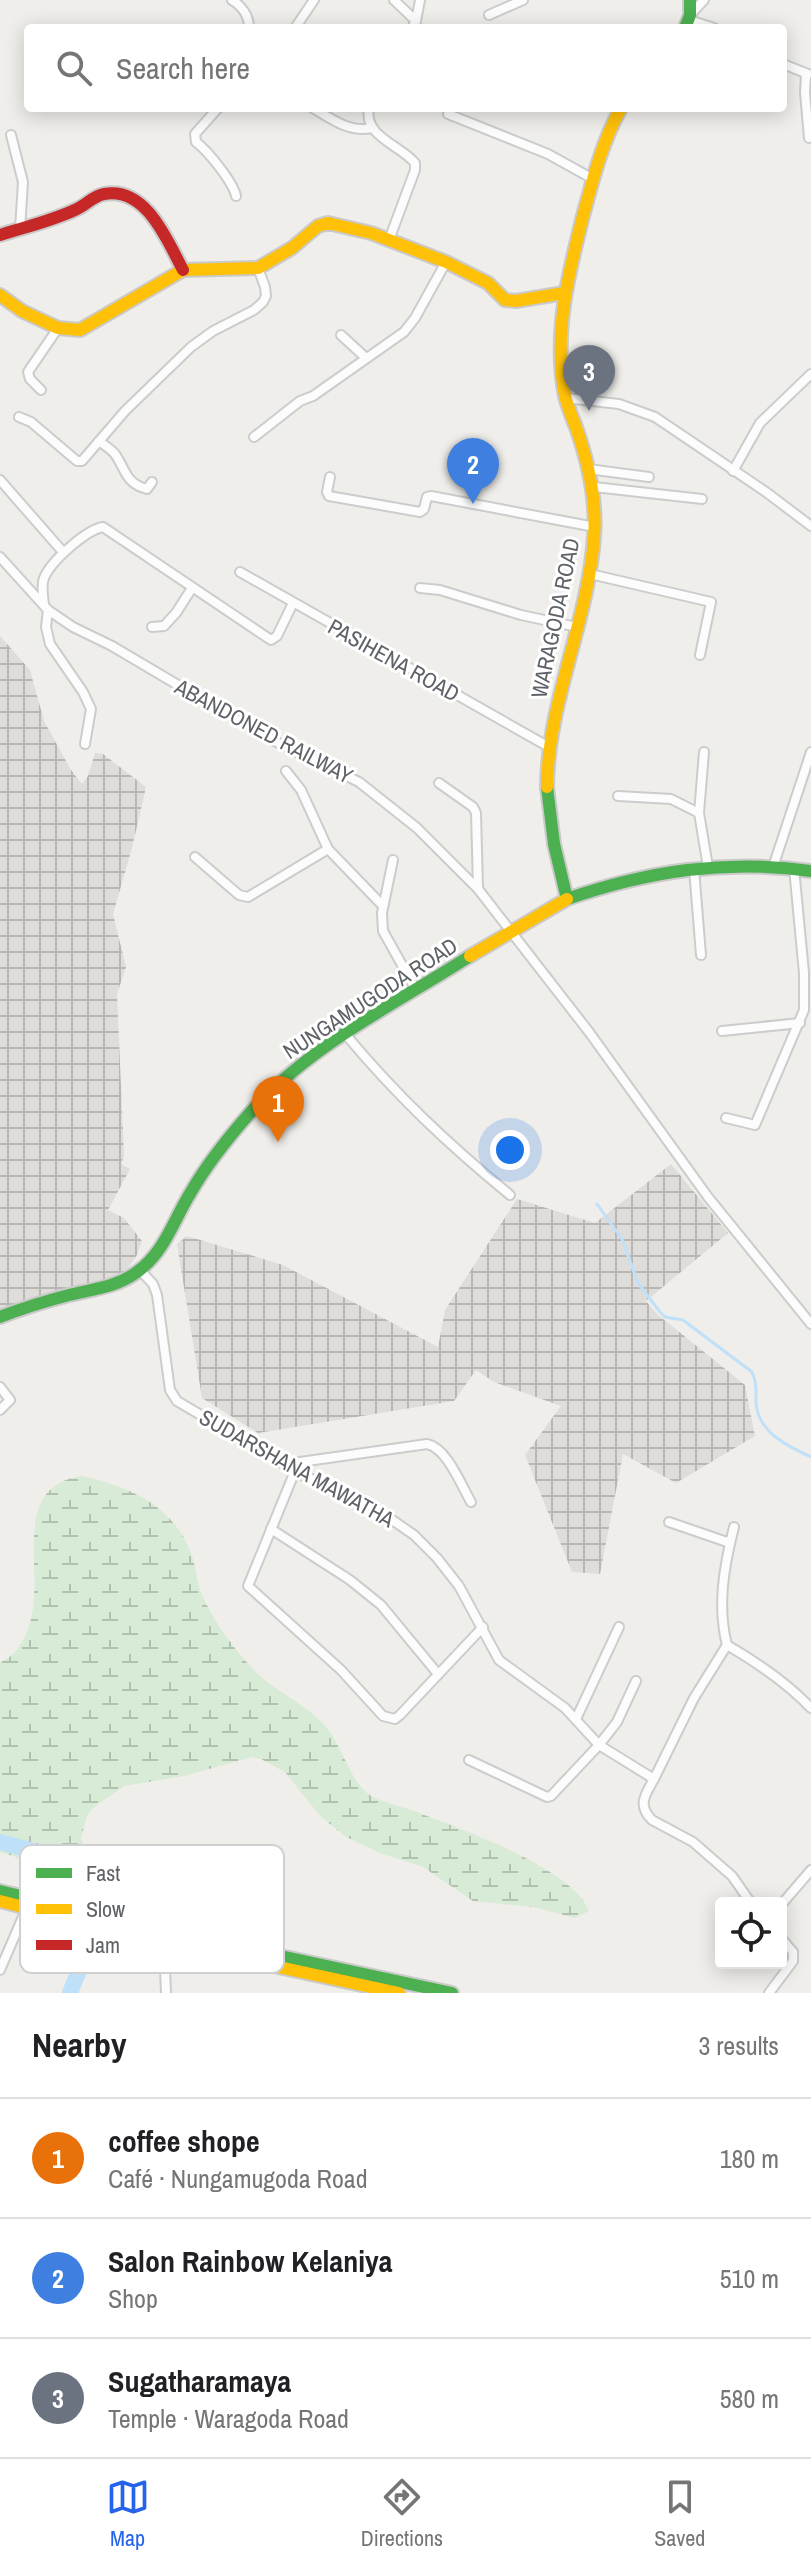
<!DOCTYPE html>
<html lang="en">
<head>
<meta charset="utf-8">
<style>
	:root { --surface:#fff; --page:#f6f6f6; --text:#202124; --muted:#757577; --line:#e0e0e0; --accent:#2563eb }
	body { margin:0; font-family:"Archivo Narrow",sans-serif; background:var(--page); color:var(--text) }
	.controls { position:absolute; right:24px; bottom:24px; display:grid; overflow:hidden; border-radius:8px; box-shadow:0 4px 20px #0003 }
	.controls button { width:72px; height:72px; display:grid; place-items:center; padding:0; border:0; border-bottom:2px solid var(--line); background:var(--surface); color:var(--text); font:40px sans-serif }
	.you { position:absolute; left:510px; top:1150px; width:28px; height:28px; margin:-20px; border:6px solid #fff; border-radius:50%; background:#1a73e8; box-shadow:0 0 0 12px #1a73e833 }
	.badge { display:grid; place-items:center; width:52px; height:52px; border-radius:50%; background:var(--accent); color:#fff; font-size:26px; font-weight:700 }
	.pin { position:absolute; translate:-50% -66px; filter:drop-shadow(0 2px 4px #0008) }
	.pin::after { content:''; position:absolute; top:42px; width:28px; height:24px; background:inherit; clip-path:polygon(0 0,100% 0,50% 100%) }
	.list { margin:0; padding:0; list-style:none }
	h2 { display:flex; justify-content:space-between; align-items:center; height:104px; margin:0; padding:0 32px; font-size:34px }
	h2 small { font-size:26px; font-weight:400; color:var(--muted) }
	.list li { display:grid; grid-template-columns:52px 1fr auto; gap:24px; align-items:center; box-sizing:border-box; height:120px; padding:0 32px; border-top:2px solid var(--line) }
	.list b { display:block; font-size:30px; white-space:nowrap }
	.list p { margin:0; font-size:26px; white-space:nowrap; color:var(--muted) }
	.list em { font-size:26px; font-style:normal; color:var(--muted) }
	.icon { flex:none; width:44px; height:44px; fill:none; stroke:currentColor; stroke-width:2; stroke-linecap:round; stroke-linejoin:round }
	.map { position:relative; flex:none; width:811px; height:1993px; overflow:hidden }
	.search { position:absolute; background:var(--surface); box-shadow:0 4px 20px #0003; left:24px; right:24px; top:24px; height:88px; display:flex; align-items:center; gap:20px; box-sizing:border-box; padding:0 28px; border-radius:8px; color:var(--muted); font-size:30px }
	.sheet { height:464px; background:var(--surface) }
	nav { display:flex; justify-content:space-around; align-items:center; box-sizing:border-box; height:112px; border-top:2px solid var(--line); background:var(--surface); font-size:22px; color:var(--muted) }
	nav a { display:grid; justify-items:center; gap:4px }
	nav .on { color:var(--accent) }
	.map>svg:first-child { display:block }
	.industrial { fill:url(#industrial-grid) }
	.wetland { fill:url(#wetland-marsh) }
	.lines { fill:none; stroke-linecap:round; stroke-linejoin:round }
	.stream { stroke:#bfe0f9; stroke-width:3 }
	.river { stroke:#bfe0f9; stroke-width:16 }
	.street-casing { stroke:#cbcccc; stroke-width:12 }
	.fast-casing { stroke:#cacacb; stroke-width:16 }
	.slow-casing { stroke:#cacacb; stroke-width:16 }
	.jam-casing { stroke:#cacacb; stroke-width:16 }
	.street { stroke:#fdfcfc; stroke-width:8 }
	.fast { stroke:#4caf50; stroke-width:12 }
	.slow { stroke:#ffc107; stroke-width:12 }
	.jam { stroke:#c62828; stroke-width:12 }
	.labels { text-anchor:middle; stroke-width:6; stroke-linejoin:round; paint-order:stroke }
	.street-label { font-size:22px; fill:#5f6368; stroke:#fff }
	.key { fill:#fff; stroke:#cfd0d2; stroke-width:2 }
	.key-label { font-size:22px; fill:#5f6368 }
</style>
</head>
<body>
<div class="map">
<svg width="811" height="1993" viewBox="0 0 811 1993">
	<defs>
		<pattern id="industrial-grid" width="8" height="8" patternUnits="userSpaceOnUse" patternTransform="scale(2)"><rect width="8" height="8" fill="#dfddda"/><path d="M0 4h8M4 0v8" fill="none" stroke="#b8b7b5"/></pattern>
		<pattern id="wetland-marsh" width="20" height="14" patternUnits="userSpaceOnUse" patternTransform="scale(2)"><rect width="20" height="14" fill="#d8ebd6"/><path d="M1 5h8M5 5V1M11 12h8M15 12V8" fill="none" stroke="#b2c2b1"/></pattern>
	</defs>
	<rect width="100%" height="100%" fill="#efeeea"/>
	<g class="industrial">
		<path d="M0 636 30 670 44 721 71 770 82 784 88 776 95 753 103 754 146 787 132 848 113 914 126 967 117 994 124 1156 121 1164 130 1169 108 1210 124 1218 142 1241 137 1255 128 1268 105 1288 0 1317Z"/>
		<path d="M671 1164 728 1233 646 1301 657 1314 745 1385 755 1436 676 1483 623 1454 600 1574 572 1572 525 1455 561 1406 494 1382 476 1370 454 1401 258 1433 202 1398 177 1244 187 1236 283 1265 438 1347 445 1310 517 1199 595 1223Z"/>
	</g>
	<path class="wetland" d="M81 1476C127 1486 172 1504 190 1551 195 1562 196 1575 199 1586 203 1600 213 1617 221 1629 231 1644 244 1660 256 1672 277 1693 307 1704 327 1728 342 1747 347 1772 364 1790 373 1801 395 1804 408 1809 451 1825 573 1867 589 1911L575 1918 533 1907 473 1901 423 1867 380 1853 346 1837 320 1816 285 1772 261 1759 252 1757 184 1776 124 1786 93 1808 87 1816 81 1838 91 1872 83 1878 0 1852V1662C11 1658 16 1652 22 1642 56 1586 0 1490 81 1476Z"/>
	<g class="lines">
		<path class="stream" d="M597 1204 622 1239 638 1283 660 1312 665 1317 683 1320 752 1372C757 1383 756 1391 756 1403 758 1432 787 1446 811 1457"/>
		<path class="river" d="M0 1842 67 1860 101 1890C103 1924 82 1961 70 1993"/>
		<defs>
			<g id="street">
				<path d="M232 0C242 6 249 16 249 28"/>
				<path d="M394 0 416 21"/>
				<path d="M489 15 523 0"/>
				<path d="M690 15 704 0"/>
				<path d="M689 20 714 28"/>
				<path d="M295 28 314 0"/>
				<path d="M412 28 416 21 420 0"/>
				<path d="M783 64 808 74"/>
				<path d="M806 74 805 93 809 138"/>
				<path d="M218 108 195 134 196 142C208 151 233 182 236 196"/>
				<path d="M313 108C331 119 350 133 372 128"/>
				<path d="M369 108C363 136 400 145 415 163V170L389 240"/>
				<path d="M448 114 548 154 593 179"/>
				<path d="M11 135 23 182 20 229"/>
				<path d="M341 335 366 358"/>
				<path d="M41 390 30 379 28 372 58 328"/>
				<path d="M566 398 619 404 655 417 766 492 811 526"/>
				<path d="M19 417 31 422 77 461H82L125 411 191 347 213 331 254 310 263 302 266 296 265 287 258 268"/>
				<path d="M254 437 300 401 313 396 404 332 415 318 446 262"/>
				<path d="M99 441C104 445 111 449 115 454 126 470 125 483 147 489L152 482"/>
				<path d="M588 469 649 477"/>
				<path d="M733 471 760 423 811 374"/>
				<path d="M330 477 327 492 329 496 420 512 424 509 427 497 431 496 595 527"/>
				<path d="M0 480 63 552"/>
				<path d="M594 487 702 499"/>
				<path d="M0 557 48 610 73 627 112 646 264 736 359 782 417 828 478 889 589 1032 708 1197 811 1324"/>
				<path d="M240 572 549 747"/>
				<path d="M590 574 711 602 700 655"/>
				<path d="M420 588 440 590 521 615 577 627"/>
				<path d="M44 604C43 596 41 585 44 578 51 561 86 530 103 527L271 640 277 636 293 603"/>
				<path d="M48 610 46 627 50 644 83 692 91 709 85 744"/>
				<path d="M152 627 164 626 176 613 192 588"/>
				<path d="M704 752 699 813 708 867"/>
				<path d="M286 771 301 790 328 849"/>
				<path d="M439 783 473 807 476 813 478 888"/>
				<path d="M618 796 671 799 699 813"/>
				<path d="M195 857 239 895 248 897 328 849 383 906"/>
				<path d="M393 860 382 913 383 931 416 990"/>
				<path d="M774 864 811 752"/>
				<path d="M694 869 701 955"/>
				<path d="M722 1031 800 1023"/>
				<path d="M346 1035C398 1097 448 1144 510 1195"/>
				<path d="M726 1118 755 1125 804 1010V973L794 868"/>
				<path d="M140 1270 153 1284 157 1295 170 1390 177 1401 304 1476 362 1499 414 1535 437 1558 459 1586 499 1660 565 1708 599 1745 654 1779C645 1795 637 1805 652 1820L693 1842 732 1876 751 1903"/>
				<path d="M0 1387 10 1400 0 1410"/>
				<path d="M286 1464 427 1444C447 1448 461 1485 471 1502"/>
				<path d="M295 1471 248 1586 341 1670 383 1716 395 1719 400 1715 483 1627"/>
				<path d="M669 1522 730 1543"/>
				<path d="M734 1527C724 1566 717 1606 727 1645 758 1663 786 1682 811 1708"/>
				<path d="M271 1529 350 1580 381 1605 438 1674"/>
				<path d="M576 1719 619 1627"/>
				<path d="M469 1760 547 1797 551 1796 599 1745 617 1722 636 1681"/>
				<path d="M654 1779 694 1698 727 1645"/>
				<path d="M781 1905 811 1870"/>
				<path d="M164 1942 166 1993"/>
				<path d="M0 1970 28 1905"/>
				<path d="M769 1993 793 1961V1952L781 1938"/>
			</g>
			<g id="fast">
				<path d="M685 28 690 15V0"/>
				<path d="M547 787 554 844 567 899C648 871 726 859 811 871"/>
				<path d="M0 1317C23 1308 46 1301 69 1295 94 1289 117 1287 137 1272 165 1252 174 1219 191 1192 207 1164 228 1138 249 1114 309 1045 394 1005 470 956"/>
				<path d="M0 1891 164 1931 452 1993"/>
			</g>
			<g id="slow">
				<path d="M0 295 22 311 58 328 80 330 183 270 258 268 292 248 318 226 328 223 371 233 446 262 488 283 505 300 516 301 564 293"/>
				<path d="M547 787C548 700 588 622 594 537 597 500 589 465 577 430 573 419 568 408 565 396 553 335 568 275 583 216 593 179 602 142 621 108"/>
				<path d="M470 956 567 899"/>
				<path d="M0 1901 164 1942 399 1993"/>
			</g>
			<path id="jam" d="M0 235C25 227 52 221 77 209 86 205 93 196 104 194 146 186 167 240 183 270"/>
		</defs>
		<use href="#street" class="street-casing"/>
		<use href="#fast" class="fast-casing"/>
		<use href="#slow" class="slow-casing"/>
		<use href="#jam" class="jam-casing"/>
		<use href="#street" class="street"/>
		<use href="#fast" class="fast"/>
		<use href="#slow" class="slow"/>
		<use href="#jam" class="jam"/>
	</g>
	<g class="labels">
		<g class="street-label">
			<text transform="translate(555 618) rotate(-78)" y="8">WARAGODA ROAD</text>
			<text transform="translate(394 660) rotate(29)" y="8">PASIHENA ROAD</text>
			<text transform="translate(264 731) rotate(28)" y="8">ABANDONED RAILWAY</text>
			<text transform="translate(370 998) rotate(-33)" y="8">NUNGAMUGODA ROAD</text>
			<text transform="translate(297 1468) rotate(29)" y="8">SUDARSHANA MAWATHA</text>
		</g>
	</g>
	<rect x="20" y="1845" width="264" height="128" rx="12" class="key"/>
	<rect x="36" y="1868" width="36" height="10" fill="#4caf50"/>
	<rect x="36" y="1904" width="36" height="10" fill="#ffc107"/>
	<rect x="36" y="1940" width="36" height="10" fill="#c62828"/>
	<g class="key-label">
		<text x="86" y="1881">Fast</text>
		<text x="86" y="1917">Slow</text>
		<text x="86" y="1953">Jam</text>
	</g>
</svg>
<div class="controls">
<button><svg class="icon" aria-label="locate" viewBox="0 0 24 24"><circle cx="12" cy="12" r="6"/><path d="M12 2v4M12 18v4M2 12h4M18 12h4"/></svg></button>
</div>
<div class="you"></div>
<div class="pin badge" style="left:278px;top:1142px;background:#e8710a">1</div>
<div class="pin badge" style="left:473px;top:504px;background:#3f7fe0">2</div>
<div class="pin badge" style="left:589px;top:411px;background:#6b7280">3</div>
<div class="search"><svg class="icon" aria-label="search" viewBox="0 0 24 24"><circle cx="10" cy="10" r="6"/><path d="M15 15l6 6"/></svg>Search here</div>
</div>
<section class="sheet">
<h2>Nearby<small>3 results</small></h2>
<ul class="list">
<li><span class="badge" style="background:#e8710a">1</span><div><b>coffee shope</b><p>Café · Nungamugoda Road</p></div><em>180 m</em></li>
<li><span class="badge" style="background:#3f7fe0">2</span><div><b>Salon Rainbow Kelaniya</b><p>Shop</p></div><em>510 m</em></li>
<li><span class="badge" style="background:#6b7280">3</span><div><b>Sugatharamaya</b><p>Temple · Waragoda Road</p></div><em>580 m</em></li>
</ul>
</section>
<nav>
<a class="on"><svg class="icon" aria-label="map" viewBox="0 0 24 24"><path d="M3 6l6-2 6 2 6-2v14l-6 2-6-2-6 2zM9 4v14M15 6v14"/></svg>Map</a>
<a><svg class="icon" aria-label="directions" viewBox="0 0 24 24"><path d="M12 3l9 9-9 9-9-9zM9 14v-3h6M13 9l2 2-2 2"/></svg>Directions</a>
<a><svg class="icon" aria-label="saved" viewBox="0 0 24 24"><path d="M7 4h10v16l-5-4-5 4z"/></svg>Saved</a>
</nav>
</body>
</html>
